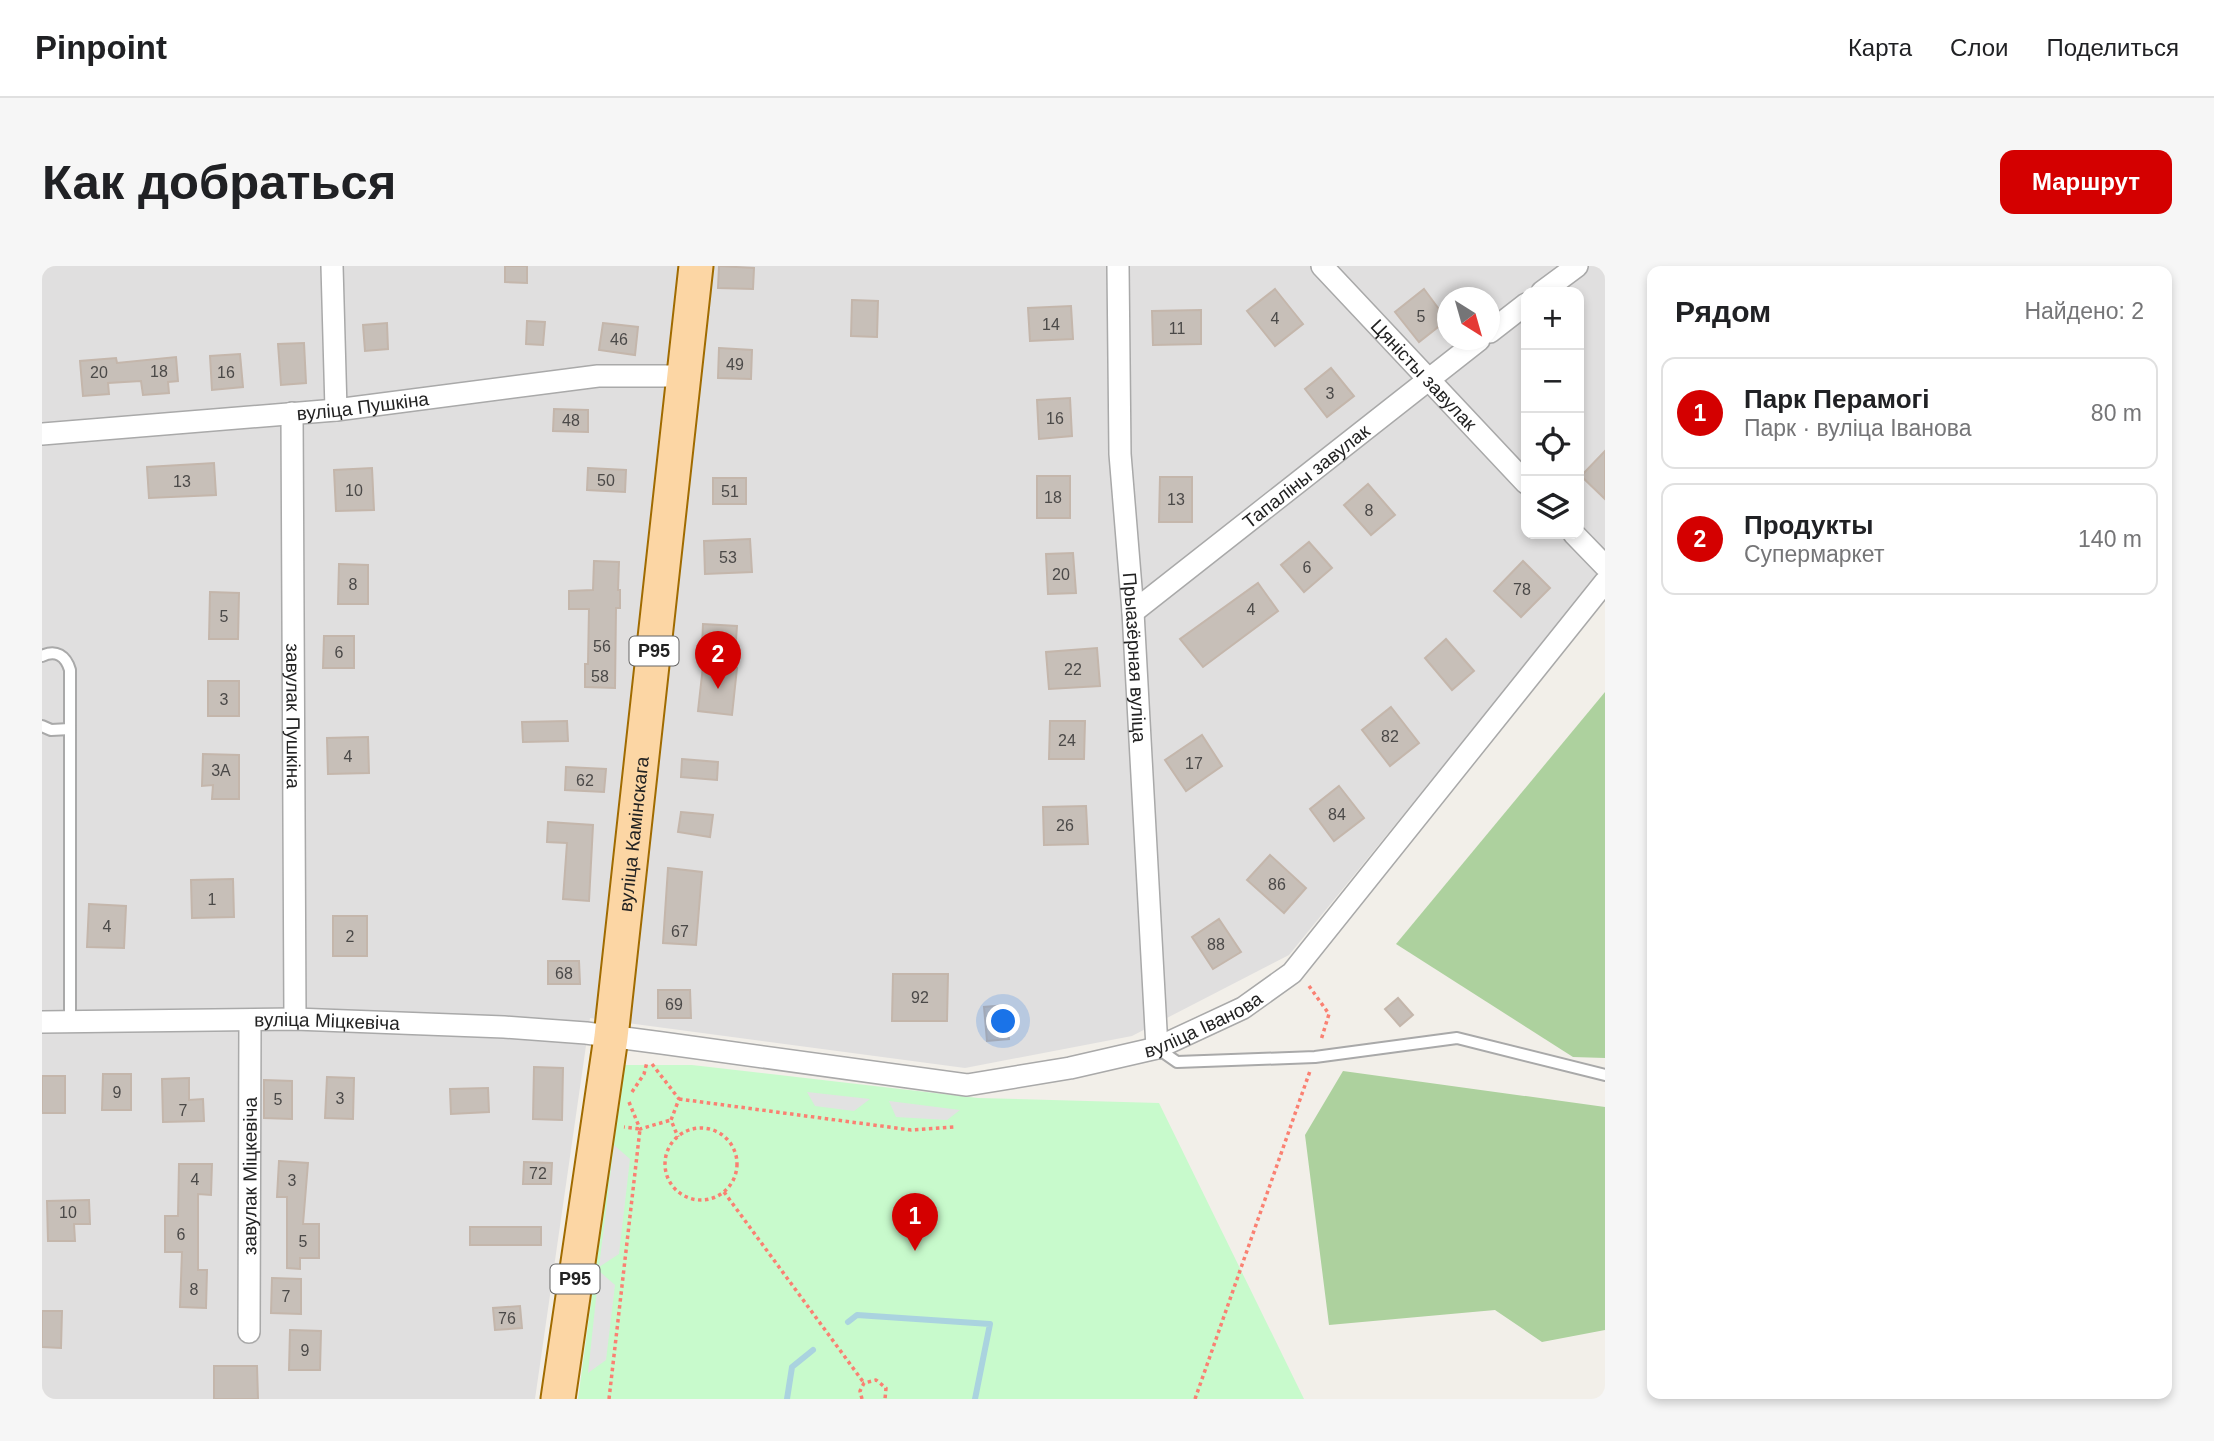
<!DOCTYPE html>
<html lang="ru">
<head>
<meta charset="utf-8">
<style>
	:root { --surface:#fff; --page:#f6f6f6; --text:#202124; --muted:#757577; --line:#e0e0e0; --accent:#d40000 }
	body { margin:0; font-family:Helvetica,sans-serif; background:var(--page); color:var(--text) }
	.controls { position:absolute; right:21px; top:21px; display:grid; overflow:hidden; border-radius:14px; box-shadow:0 4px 10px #0003 }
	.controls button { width:63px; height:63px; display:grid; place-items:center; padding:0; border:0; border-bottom:2px solid var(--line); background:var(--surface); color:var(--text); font:35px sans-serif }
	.compass { position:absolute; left:1395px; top:21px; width:63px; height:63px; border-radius:50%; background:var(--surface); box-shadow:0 4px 10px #0003; rotate:143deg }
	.you { position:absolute; left:962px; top:756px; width:24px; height:24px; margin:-18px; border:5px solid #fff; border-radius:50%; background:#1a73e8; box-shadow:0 0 0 10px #1a73e833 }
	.badge { display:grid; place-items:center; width:46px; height:46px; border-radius:50%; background:var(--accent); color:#fff; font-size:23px; font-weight:700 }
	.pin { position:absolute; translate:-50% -58px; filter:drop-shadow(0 2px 4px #0008) }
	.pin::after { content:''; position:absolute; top:37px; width:24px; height:21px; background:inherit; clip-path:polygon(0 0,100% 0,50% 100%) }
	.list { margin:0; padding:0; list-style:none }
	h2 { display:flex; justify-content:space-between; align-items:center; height:91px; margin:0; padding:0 28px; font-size:30px }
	h2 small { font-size:23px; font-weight:400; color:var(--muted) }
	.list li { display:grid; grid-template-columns:46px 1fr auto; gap:21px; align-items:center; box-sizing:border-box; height:112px; margin:0 14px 14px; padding:0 14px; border:2px solid var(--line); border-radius:14px }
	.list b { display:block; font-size:26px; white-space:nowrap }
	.list p { margin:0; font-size:23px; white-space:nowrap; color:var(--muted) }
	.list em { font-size:23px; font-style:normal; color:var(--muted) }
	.icon { flex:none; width:38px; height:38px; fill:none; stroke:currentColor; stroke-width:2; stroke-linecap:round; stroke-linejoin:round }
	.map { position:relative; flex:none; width:1563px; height:1133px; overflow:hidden; border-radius:14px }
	header { display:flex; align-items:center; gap:42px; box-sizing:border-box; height:98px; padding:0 35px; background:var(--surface); border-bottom:2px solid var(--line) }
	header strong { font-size:33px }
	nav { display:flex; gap:38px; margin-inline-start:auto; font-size:24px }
	.intro { display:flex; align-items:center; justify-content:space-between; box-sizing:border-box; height:168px; padding:0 42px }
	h1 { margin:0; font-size:49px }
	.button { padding:18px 32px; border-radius:14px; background:var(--accent); color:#fff; font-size:24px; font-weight:700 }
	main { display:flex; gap:42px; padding:0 42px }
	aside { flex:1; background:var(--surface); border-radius:14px; box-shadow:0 4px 10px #0003 }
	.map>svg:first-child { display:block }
	.residential { fill:#e0dfdf; fill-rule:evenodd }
	.forest { fill:#add19e }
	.park { fill:#c8facc }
	.parking { fill:#e2e2e2 }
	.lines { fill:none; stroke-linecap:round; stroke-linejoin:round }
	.stream { stroke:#aad3df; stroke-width:6 }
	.building { fill:#c7bfb8; stroke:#c4b6ab; stroke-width:2 }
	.service-casing { stroke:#a9a9a9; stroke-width:14 }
	.minor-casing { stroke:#a9a9a9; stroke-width:24 }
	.primary-casing { stroke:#a06b00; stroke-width:37 }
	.path { stroke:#fa8072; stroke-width:3.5; stroke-dasharray:3.5 3.5; stroke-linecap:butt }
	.service { stroke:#fff; stroke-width:10 }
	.minor { stroke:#fff; stroke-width:21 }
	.primary { stroke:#fcd6a4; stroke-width:33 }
	.labels { text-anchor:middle; stroke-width:5; stroke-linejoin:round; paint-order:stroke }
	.number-label { font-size:16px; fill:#4b4948 }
	.shield { fill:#fff; stroke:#646464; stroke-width:2 }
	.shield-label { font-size:18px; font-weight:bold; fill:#222 }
	.street-label { font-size:19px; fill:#222; stroke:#fff }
</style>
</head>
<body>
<header>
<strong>Pinpoint</strong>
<nav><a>Карта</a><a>Слои</a><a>Поделиться</a></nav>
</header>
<div class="intro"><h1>Как добраться</h1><a class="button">Маршрут</a></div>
<main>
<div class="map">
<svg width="1563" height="1133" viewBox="0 0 1563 1133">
	<rect width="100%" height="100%" fill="#f2efe9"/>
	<path class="residential" d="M0 0H1563V301L1247 689 1090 770 923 802 548 752 493 1133H0ZM1484 26H1537V268H1484ZM1406 32H1448V74H1406Z"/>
	<g class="forest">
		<path d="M1563 426V792L1531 791 1354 678Z"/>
		<path d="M1301 805 1563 841V1064L1500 1076 1453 1044 1287 1059 1263 869Z"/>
	</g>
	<path class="park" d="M581 799H650L936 832 1117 837 1262 1133H536Z"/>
	<g class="parking">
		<path d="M765 826 828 833 812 845 773 840Z"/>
		<path d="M847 835 918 844 905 854 854 851Z"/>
		<path d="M572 879 588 893 577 988 557 1001Z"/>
		<path d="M557 1005 573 1019 564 1094 546 1107Z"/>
	</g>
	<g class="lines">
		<g class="stream">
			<path d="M806 1056 815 1049 948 1058 933 1133"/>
			<path d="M745 1133 750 1101 771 1084"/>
		</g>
	</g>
	<g class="building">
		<path d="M463 0H485V17L463 16Z"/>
		<path d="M677 0 712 2 711 23 676 22Z"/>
		<path d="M1233 23 1261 58 1233 80 1205 45Z"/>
		<path d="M1382 23 1405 54 1377 76 1353 46Z"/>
		<path d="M810 34 836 35 835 71 809 70Z"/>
		<path d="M1029 40 1031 73 988 75 986 42Z"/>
		<path d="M1159 44V78L1111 79 1110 45Z"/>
		<path d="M485 55 503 56 501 79 484 78Z"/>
		<path d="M345 57 346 83 323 85 321 59Z"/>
		<path d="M561 57 596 61 593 89 557 84Z"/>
		<path d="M262 77 264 117 239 119 236 78Z"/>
		<path d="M677 82 710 84 709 113 676 112Z"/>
		<path d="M198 88 201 121 170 124 168 90Z"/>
		<path d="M134 91 136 115 126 116 127 127 101 129 99 115 66 117 67 128 41 130 38 95 74 92 75 97Z"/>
		<path d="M1289 102 1312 130 1285 151 1263 123Z"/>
		<path d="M1028 132 1030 170 997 173 995 134Z"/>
		<path d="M512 143 546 144V166L511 165Z"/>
		<path d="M1563 185V233L1539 210Z"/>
		<path d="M172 197 174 229 107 232 105 201Z"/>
		<path d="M330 202 332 244 294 245 292 204Z"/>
		<path d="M546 202 584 204 583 226 545 224Z"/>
		<rect x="995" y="210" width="33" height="42"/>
		<path d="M1118 211H1150V256H1117Z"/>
		<rect x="671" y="212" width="33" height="26"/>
		<path d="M1326 218 1353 249 1329 269 1302 239Z"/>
		<path d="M708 273 710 306 663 308 662 275Z"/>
		<path d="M1267 276 1290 302 1262 326 1239 299Z"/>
		<path d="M1031 287 1034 327 1006 328 1004 288Z"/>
		<path d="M552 295 577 296 576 324H578V342H574L573 422 543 421V398H546L547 343H527V325L551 324Z"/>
		<path d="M1481 295 1508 322 1479 351 1452 325Z"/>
		<path d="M297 298 326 299V338H296Z"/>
		<path d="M1216 317 1236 345 1161 401 1138 373Z"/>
		<path d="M168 326 197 327 196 373H167Z"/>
		<path d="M661 358 695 360 692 401 695 402 690 449 656 445 663 382 660 381Z"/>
		<path d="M282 370H312V402H281Z"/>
		<path d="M1404 373 1432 405 1410 424 1383 392Z"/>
		<path d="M1055 382 1058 420 1007 423 1004 386Z"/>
		<rect x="166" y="415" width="31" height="35"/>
		<path d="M1349 441 1377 477 1348 500 1320 464Z"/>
		<path d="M525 455 526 475 481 476 480 456Z"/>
		<path d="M1008 455H1043L1042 493H1007Z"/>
		<path d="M1160 469 1180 500 1144 525 1123 494Z"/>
		<path d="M326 471 327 507 286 508 285 472Z"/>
		<path d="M161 488 197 489V533H170L171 519 160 520Z"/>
		<path d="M640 493 676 496 675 514 639 511Z"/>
		<path d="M524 501 564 503 562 526 523 524Z"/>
		<path d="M1297 520 1322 552 1292 575 1268 543Z"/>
		<path d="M1044 540 1046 578 1002 579 1001 541Z"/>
		<path d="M639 546 671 549 668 571 636 566Z"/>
		<path d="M506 556 551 559 547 635 521 633 525 577 505 576Z"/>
		<path d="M1228 589 1264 622 1242 647 1205 614Z"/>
		<path d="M626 602 660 606 654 679 621 677Z"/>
		<path d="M191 613 192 651 150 652 149 614Z"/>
		<path d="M47 638 84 640 82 682 45 681Z"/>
		<rect x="291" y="650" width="34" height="40"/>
		<path d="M1177 653 1199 686 1171 703 1150 671Z"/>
		<path d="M506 695H537L538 718H506Z"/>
		<path d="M851 708H906L905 755H850Z"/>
		<path d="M616 724H648L649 752H616Z"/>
		<path d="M1356 732 1371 749 1358 760 1343 743Z"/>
		<path d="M964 739 967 773 945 775 942 741Z"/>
		<path d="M492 801 521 802 520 854 491 853Z"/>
		<path d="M61 808H89V844H60Z"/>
		<rect x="0" y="810" width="23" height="37"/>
		<path d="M285 811 312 812 311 853 283 852Z"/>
		<path d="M147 812V834L161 833 162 855 121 856 120 813Z"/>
		<path d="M222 814 250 815V853L222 852Z"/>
		<path d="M446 822 447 846 409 848 408 823Z"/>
		<path d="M237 895 266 897 261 958H277V992H258V1003L245 1002V931H235Z"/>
		<path d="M482 896 510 897 509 918H481Z"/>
		<path d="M137 898H170L169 929 156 928V1004H165L164 1042 138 1041 140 986H123V950H136Z"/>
		<path d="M47 934 48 958H32L33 975H6L5 935Z"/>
		<rect x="428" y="961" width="71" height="18"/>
		<path d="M230 1012 259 1013V1048L229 1047Z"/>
		<path d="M478 1040 480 1062 453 1064 451 1042Z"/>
		<path d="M0 1045H20L19 1082 0 1081Z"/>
		<path d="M248 1064 279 1065 278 1104H247Z"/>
		<path d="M172 1100H215L216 1133H172Z"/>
	</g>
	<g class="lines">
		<defs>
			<g id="service">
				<path d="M0 390C14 383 24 390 28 404V755"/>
				<path d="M0 460 9 464 28 463"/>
				<path d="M1115 782 1135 796 1273 791 1415 772 1563 809"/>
			</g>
			<g id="minor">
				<path d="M290 0 294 144"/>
				<path id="s1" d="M1076 0 1078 188 1091 346 1115 782"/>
				<path id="s2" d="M1280 0 1484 217"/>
				<path d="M1500 26 1535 0"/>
				<path d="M1448 66 1484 38"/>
				<path id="s3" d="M250 147 253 753"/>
				<path id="s4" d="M0 168 294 144 556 110H641"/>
				<path d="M1532 268 1563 300"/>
				<path id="s5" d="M1091 346 1437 74"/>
				<path id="s6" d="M0 756 253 753 462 761 544 767 620 777 925 819 1028 802 1115 782 1201 742 1250 707 1563 316"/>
				<path id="s7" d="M207 1066 208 754"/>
			</g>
			<g id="primary">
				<path id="s8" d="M516 1133 569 771 654 0"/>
			</g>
		</defs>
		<use href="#service" class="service-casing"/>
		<use href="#minor" class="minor-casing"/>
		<use href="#primary" class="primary-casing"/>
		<g class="path">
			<path d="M1267 720 1287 748 1279 774"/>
			<path d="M610 798 637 833 629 854 636 871"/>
			<path d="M590 826 602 808 605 796"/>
			<path d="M637 833 869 864 912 861"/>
			<path d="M587 836 598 863 629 854"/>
			<circle cx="659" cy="898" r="36"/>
			<path d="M682 926 822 1117"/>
			<path d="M567 1133 598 863 582 861"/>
			<path d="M820 1133 818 1125 822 1117 834 1114 844 1122 843 1133"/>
			<path d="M1153 1133 1268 805"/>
		</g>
		<use href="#service" class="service"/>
		<use href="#minor" class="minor"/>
		<use href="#primary" class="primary"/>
	</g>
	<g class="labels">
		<g class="number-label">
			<text x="1379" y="56">5</text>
			<text x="1233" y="58">4</text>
			<text x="1009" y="64">14</text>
			<text x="1135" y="68">11</text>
			<text x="577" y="79">46</text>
			<text x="693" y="104">49</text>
			<text x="117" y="111">18</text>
			<text x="57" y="112">20</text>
			<text x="184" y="112">16</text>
			<text x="1288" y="133">3</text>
			<text x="1013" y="158">16</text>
			<text x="529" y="160">48</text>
			<text x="564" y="220">50</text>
			<text x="140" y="221">13</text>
			<text x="312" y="230">10</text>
			<text x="688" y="231">51</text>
			<text x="1011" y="237">18</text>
			<text x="1134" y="239">13</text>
			<text x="1327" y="250">8</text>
			<text x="686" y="297">53</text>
			<text x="1265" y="307">6</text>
			<text x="1019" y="314">20</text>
			<text x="311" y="324">8</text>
			<text x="1480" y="329">78</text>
			<text x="1209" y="349">4</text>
			<text x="182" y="356">5</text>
			<text x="560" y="386">56</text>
			<text x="297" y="392">6</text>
			<text x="1031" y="409">22</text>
			<text x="558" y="416">58</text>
			<text x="182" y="439">3</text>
			<text x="1348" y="476">82</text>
			<text x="1025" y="480">24</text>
			<text x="306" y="496">4</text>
			<text x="1152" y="503">17</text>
			<text x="179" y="510">3А</text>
			<text x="543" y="520">62</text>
			<text x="1295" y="554">84</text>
			<text x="1023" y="565">26</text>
			<text x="1235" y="624">86</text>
			<text x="170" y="639">1</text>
			<text x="65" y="666">4</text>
			<text x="638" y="671">67</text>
			<text x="308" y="676">2</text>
			<text x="1174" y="684">88</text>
			<text x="522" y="713">68</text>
			<text x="878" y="737">92</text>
			<text x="632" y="744">69</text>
			<text x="75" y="832">9</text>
			<text x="298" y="838">3</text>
			<text x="236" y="839">5</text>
			<text x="141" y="850">7</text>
			<text x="496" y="913">72</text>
			<text x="153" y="919">4</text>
			<text x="250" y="920">3</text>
			<text x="26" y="952">10</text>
			<text x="139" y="974">6</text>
			<text x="261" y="981">5</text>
			<text x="152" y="1029">8</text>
			<text x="244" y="1036">7</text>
			<text x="465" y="1058">76</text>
			<text x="263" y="1090">9</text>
		</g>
		<g class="shield">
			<rect x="587.5" y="370.5" width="49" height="29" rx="5"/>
			<rect x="508.5" y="998.5" width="49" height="29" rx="5"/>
		</g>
		<g class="shield-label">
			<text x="612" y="391">Р95</text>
			<text x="533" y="1019">Р95</text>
		</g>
		<g class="street-label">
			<text dy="7" stroke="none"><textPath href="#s2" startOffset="149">Цяністы завулак</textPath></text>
			<text dy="7" stroke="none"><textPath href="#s4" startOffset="322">вуліца Пушкіна</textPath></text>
			<text dy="7" stroke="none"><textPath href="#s5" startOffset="220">Тапаліны завулак</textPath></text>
			<text dy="7" stroke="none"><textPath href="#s1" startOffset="392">Прыазёрная вуліца</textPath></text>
			<text dy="7" stroke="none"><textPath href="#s3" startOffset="303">завулак Пушкіна</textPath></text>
			<text dy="7" stroke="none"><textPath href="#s8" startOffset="570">вуліца Камінскага</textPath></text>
			<text dy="7" stroke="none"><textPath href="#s6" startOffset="285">вуліца Міцкевіча</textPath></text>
			<text dy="7" stroke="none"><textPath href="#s6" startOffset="1174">вуліца Іванова</textPath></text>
			<text dy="7" stroke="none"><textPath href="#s7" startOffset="156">завулак Міцкевіча</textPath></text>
		</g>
	</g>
</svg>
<div class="controls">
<button>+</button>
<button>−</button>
<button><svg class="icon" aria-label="locate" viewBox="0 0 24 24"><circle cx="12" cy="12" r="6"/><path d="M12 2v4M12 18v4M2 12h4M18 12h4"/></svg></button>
<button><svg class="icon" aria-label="layers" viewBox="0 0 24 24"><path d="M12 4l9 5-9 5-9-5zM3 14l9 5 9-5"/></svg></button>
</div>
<svg class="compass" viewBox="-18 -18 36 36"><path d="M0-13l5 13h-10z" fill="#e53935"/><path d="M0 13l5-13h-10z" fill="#757577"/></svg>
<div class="you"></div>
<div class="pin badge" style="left:873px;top:985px">1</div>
<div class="pin badge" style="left:676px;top:423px">2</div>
</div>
<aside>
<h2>Рядом<small>Найдено: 2</small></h2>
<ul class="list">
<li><span class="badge">1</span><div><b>Парк Перамогі</b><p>Парк · вуліца Іванова</p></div><em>80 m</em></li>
<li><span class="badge">2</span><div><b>Продукты</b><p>Супермаркет</p></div><em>140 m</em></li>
</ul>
</aside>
</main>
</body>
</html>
